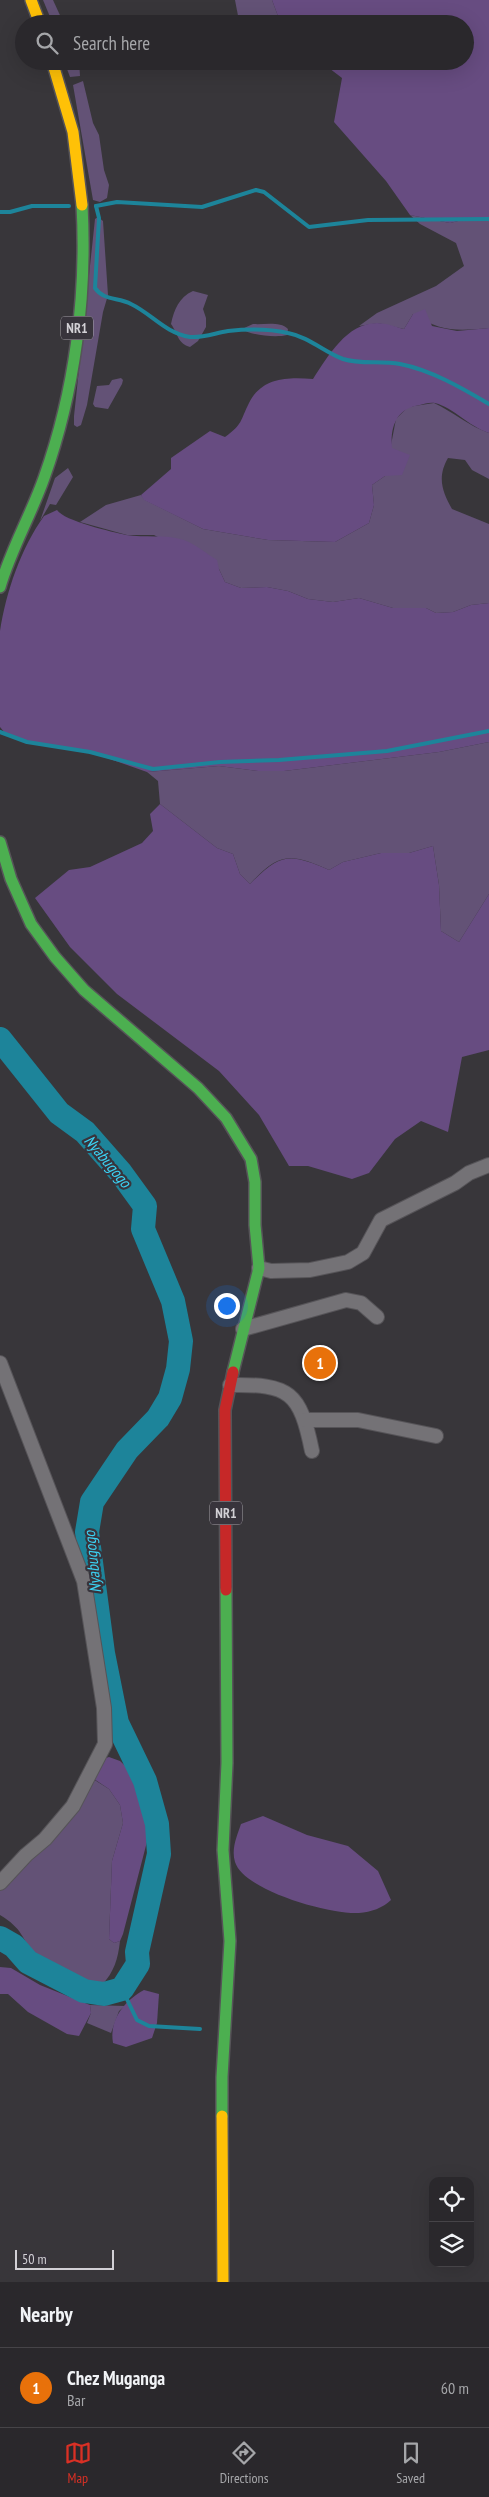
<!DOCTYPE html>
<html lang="en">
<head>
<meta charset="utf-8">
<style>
	:root { --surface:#2a282c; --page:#323034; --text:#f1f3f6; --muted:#a5a6a9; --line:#464448; --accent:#d93025 }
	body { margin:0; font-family:"PT Sans Narrow",sans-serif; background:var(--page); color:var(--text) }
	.controls { position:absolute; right:15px; bottom:15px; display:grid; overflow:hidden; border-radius:10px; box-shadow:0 5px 20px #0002 }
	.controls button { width:45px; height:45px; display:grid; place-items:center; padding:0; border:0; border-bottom:1px solid var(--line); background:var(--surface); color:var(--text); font:25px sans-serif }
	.scale { position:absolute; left:15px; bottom:12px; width:99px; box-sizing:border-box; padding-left:5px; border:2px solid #d2d0d5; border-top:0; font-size:14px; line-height:18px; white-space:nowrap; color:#d2d0d5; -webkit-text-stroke:4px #38343c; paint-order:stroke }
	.you { position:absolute; left:226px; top:1305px; width:18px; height:18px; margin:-12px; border:4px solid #fff; border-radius:50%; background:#1a73e8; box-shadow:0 0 0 8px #1a73e833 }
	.badge { display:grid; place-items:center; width:32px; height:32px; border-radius:50%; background:var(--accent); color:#fff; font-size:16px; font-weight:700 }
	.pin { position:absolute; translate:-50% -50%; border:2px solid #fff; box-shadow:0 1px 5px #0006 }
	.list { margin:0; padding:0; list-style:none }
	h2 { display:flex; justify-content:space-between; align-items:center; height:65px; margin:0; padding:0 20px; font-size:21px }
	h2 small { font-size:16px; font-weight:400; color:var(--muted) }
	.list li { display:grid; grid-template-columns:32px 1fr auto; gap:15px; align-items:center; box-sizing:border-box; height:80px; padding:0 20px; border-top:1px solid var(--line) }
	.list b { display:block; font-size:19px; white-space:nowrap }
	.list p { margin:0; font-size:16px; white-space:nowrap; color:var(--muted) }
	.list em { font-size:16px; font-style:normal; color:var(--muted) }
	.icon { flex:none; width:28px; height:28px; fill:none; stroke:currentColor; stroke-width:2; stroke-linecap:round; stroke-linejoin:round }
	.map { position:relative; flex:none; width:489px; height:2282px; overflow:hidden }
	.search { position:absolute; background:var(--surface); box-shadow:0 5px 20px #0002; left:15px; right:15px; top:15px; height:55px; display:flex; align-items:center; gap:12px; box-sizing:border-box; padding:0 18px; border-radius:28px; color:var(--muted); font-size:19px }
	.sheet { height:145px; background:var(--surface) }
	nav { display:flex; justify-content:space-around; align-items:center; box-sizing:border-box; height:70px; border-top:1px solid var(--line); background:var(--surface); font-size:14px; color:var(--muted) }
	nav a { display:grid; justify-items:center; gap:2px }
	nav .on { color:var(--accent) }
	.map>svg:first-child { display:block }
	.green { fill:#635276 }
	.forest { fill:#674c81 }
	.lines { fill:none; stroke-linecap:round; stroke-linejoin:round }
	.stream { stroke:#1d849a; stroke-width:4 }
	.river { stroke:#1d849a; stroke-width:24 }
	.street-casing { stroke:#565458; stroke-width:16 }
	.fast-casing { stroke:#565458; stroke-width:14 }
	.slow-casing { stroke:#565458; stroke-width:14 }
	.jam-casing { stroke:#565458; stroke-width:14 }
	.street { stroke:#747276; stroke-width:14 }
	.fast { stroke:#4caf50; stroke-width:11 }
	.slow { stroke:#ffc107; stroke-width:11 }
	.jam { stroke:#c62828; stroke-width:11 }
	.labels { text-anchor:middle; stroke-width:4.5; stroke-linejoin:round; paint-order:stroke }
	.shield { fill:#38343c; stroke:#a4a1a7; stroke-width:1 }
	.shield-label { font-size:14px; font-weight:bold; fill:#d2d0d5 }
	.water-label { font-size:16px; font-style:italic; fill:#3bd3f4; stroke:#38343c }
</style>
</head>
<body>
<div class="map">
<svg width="489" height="2282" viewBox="0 0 489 2282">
	<rect width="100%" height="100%" fill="#38363a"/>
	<g class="green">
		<path d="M43 0H53L64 24H53Z"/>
		<path d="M235 0H272L281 24H243L239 21Z"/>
		<path d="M64 61H79L80 76 70 77Z"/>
		<path d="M83 81 93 123 99 135 104 170 109 185 107 198 100 202 93 200 73 85Z"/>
		<path d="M410 215 450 223 470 218 489 220V328C457 331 441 332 413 314L404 329 378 323 359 326 377 313 436 286 464 266 456 243 420 224Z"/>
		<path d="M98 217 103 221 108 295 103 312 87 405 81 425 77 427 74 425V416L95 219Z"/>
		<path d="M193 291 208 295 203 309 206 318V327L198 341 190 347C178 344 178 334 171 324 174 310 179 297 193 291Z"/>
		<path d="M253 324C264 325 280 321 288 329L287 335C276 338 249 335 242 329Z"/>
		<path d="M121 378 123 380 122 384 108 409 95 407 93 404 97 386 109 385 112 380Z"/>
		<path d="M434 403C453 412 469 426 489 433V479L472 470 465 460 448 458C437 477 442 491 452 509L489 524V603L471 605 453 612 436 613 426 608H393L359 598 333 602 308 599 288 591 267 587 241 588 225 582 219 569 154 535H127L80 522 106 505 141 495 145 500 203 529 268 540 335 542 369 523 374 505 372 485 385 476 396 419 408 407Z"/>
		<path d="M68 468 73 477 56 505 50 504 40 521 55 478Z"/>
		<path d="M489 742V894L459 942 441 931 439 885 433 846 409 853H381L343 862 329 870C291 853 279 852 250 884L240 874 233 854 217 848 160 804 158 781 147 772 219 766 258 771H284L439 752Z"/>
		<path d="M93 1779 109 1789 120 1805 123 1823 112 1861 109 1939 114 1943 120 1941C118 1959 114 1972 102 1985 84 1985 45 1971 35 1956 21 1937 23 1929 0 1915V1888Z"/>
		<path d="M90 2005 125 2006 119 2011 111 2033 87 2023 91 2013Z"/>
	</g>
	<g class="forest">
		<path d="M272 0H489V220L470 218 450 223 410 215 386 181 334 122 342 78 325 65 304 70 291 61H465V24H281Z"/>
		<path d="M425 309 432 326 457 331 489 328V433C468 426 454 408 435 403 430 402 424 404 420 405 397 408 390 426 392 448L410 455 402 475 385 476 372 485 374 505 369 523 335 542 268 540 203 529 144 500 141 495 171 469V458L210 431 225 437C243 424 240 421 249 403 262 377 288 377 313 379 328 356 347 323 377 323 386 323 396 327 404 329L413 314Z"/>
		<path d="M57 510C64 521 113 532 126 535 145 538 165 534 184 540 195 544 207 554 217 560L219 569 225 582 241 588 267 587 288 591 308 599 333 602 359 598 393 608H426L436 613 453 612 471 605 489 603V742L439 752 284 771H258L219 766 147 772 90 752 27 742 5 733 0 727C0 697 0 660 0 631 6 592 21 548 44 516Z"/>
		<path d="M160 804 217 848 233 854 240 874 250 884C281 853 289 853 329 870L343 862 381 853H409L433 846 439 885 441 931 459 942 489 894V1050L462 1057 448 1132 421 1121 395 1139 369 1173 352 1179 308 1166H289L259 1115 219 1071 117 994 70 947 35 898 69 870 90 867 142 843 153 831 150 814Z"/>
		<path d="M109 1757 120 1761 135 1775 142 1789 149 1834 123 1934 120 1941 114 1943 109 1939 112 1861 123 1823 120 1805 109 1789 94 1779 100 1760Z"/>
		<path d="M263 1816 307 1835 348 1846 378 1871 391 1900C383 1908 371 1912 359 1913 331 1915 244 1891 235 1862 231 1849 237 1836 241 1824Z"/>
		<path d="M0 1967 11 1968 40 1985 90 2005 91 2013 79 2036 67 2034 28 2012 8 1994H0Z"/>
		<path d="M144 1990 159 1994 157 2023 152 2038 126 2047 113 2043C109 2020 124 2001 144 1990Z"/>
	</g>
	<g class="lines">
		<g class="stream">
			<path d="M96 206 99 218 95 288C104 301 118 297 131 304 152 314 165 333 190 337 204 338 215 333 228 331 247 329 270 329 288 333 309 337 324 352 343 359 361 365 381 360 400 364 431 370 462 388 489 404"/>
			<path d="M96 206 117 202 202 207 256 190 264 192 309 227 368 220 489 219"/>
			<path d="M0 212H10L32 206H69"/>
			<path d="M0 732 27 742 90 752 153 769 220 762 279 760 387 751 489 731"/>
			<path d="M122 1989 137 2020 149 2026 200 2029"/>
		</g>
		<path class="river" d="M0 1039 59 1113 85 1132 121 1173 145 1206 143 1229 173 1301 181 1341 178 1369 170 1398 158 1418 127 1450 92 1502 87 1532 103 1653 117 1723 145 1781 157 1824 159 1854 137 1952 138 1964 122 1989 104 1994 84 1991 28 1962 14 1946 0 1938"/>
		<defs>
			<g id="street">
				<path d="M259 1268 271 1271 310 1270 348 1262 363 1253 381 1220 455 1183 469 1173 489 1165"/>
				<path d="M243 1329 346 1300 361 1303 377 1317"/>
				<path d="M0 1363 84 1581 104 1708 105 1744 73 1806 45 1839 26 1855 0 1883"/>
				<path d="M230 1385C290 1384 300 1392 312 1451"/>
				<path d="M306 1420H358L436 1436"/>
			</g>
			<g id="fast">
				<path d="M0 587C11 549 31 515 44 478 75 391 87 296 82 205"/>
				<path d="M0 842 11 879 31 924 55 957 84 990 198 1088 226 1118 251 1159 255 1182V1225L259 1268 233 1372"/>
				<path d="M222 2116V2077L230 1941 223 1850 227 1763 226 1590"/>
			</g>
			<g id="slow">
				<path d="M31 0 40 24"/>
				<path d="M52 61 73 132 82 205"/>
				<path d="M222 2116 223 2282"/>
			</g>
			<path id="jam" d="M226 1590 225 1410 233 1372"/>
		</defs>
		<use href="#street" class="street-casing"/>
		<use href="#fast" class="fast-casing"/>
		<use href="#slow" class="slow-casing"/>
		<use href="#jam" class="jam-casing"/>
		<use href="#street" class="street"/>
		<use href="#fast" class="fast"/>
		<use href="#slow" class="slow"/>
		<use href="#jam" class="jam"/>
	</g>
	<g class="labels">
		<g class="shield">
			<rect x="61" y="316.5" width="32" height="23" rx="4"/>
			<rect x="210" y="1501.5" width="32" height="23" rx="4"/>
		</g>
		<g class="shield-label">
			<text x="77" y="333">NR1</text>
			<text x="226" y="1518">NR1</text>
		</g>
		<g class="water-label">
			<text transform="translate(108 1161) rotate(50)" y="6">Nyabugogo</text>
			<text transform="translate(92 1562) rotate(-96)" y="6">Nyabugogo</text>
		</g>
	</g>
</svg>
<div class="controls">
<button><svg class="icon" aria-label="locate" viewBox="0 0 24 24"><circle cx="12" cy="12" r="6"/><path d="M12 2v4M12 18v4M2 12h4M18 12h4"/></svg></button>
<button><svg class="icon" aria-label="layers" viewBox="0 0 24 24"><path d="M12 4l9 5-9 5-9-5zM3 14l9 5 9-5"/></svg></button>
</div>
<div class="scale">50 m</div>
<div class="you"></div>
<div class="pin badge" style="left:320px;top:1363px;background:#e8710a">1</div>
<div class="search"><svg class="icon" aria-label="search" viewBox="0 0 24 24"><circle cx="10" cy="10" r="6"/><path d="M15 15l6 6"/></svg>Search here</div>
</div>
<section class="sheet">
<h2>Nearby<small></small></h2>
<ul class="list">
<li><span class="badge" style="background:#e8710a">1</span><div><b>Chez Muganga</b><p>Bar</p></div><em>60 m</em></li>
</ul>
</section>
<nav>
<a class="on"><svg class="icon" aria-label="map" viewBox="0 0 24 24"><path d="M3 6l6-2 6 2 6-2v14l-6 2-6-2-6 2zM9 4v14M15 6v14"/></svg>Map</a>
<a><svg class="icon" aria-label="directions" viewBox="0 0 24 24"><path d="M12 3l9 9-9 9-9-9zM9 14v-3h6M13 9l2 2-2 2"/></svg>Directions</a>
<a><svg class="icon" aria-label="saved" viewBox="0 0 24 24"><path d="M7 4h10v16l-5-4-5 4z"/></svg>Saved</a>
</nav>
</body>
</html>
